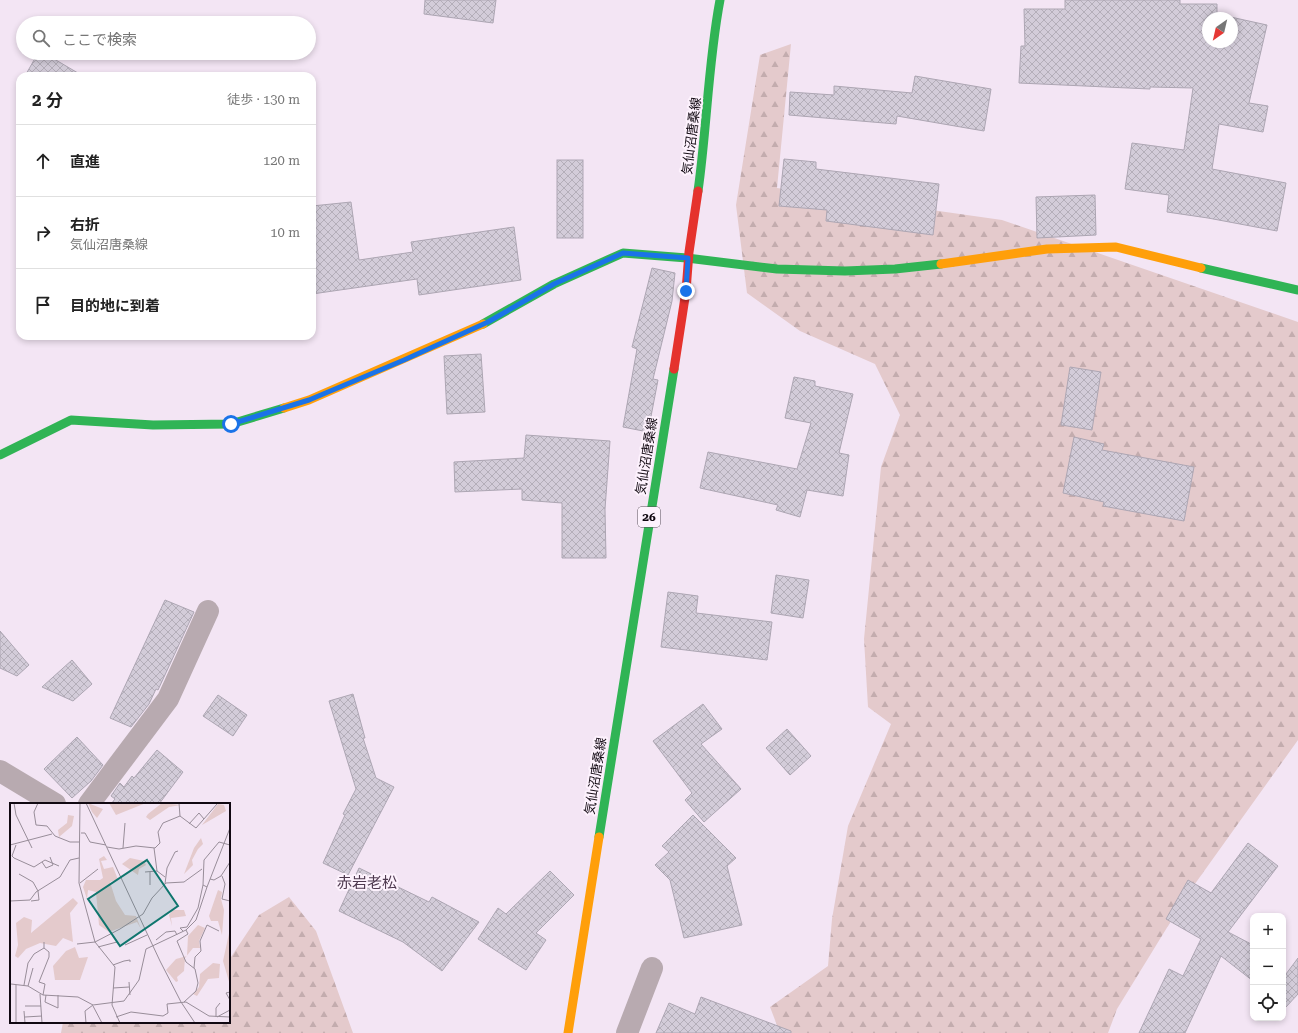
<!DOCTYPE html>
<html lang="ja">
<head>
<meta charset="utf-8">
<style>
	:root { --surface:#fff; --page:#f6f6f6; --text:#222; --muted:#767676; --line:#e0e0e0 }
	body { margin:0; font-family:"Roboto Serif","Noto Sans JP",serif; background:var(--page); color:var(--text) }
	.controls { position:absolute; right:12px; bottom:12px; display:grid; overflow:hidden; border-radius:8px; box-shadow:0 2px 6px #0003 }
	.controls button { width:36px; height:36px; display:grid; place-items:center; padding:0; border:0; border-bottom:1px solid var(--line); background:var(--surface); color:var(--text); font:20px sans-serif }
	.compass { position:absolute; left:1202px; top:12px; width:36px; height:36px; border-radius:50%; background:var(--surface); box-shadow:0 2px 6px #0003; rotate:214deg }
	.stop { position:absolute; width:12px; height:12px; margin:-9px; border:3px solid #1a73e8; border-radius:50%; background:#fff }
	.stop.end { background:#1a73e8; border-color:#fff; box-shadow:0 1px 4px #0008 }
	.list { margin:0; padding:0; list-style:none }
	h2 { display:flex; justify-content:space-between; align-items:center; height:52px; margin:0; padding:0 16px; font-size:17px }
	h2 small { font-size:13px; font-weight:400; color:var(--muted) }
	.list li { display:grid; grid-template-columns:26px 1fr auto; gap:12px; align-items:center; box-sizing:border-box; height:72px; padding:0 16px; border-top:1px solid var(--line) }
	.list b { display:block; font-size:15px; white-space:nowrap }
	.list p { margin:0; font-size:13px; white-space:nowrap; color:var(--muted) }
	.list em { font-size:13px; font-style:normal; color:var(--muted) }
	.icon { flex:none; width:22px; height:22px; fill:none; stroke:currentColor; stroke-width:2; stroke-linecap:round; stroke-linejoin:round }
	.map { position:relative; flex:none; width:1298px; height:1033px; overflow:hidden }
	.search { position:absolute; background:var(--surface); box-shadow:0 2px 6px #0003; left:16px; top:16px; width:300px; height:44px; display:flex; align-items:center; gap:10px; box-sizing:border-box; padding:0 14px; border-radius:22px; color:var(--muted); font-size:15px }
	.panel { position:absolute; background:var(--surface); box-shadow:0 2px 6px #0003; left:16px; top:72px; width:300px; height:268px; border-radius:12px }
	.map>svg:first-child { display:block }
	.forest { fill:url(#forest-firs) }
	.building { fill:url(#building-cross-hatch); stroke:#ada6b3; fill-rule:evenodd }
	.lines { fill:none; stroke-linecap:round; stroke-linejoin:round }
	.street { stroke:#b8aab0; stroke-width:22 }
	.fast { stroke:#30b455; stroke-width:9 }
	.slow { stroke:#ff9f0a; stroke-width:9 }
	.jam { stroke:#e5322d; stroke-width:9 }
	.route { stroke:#1a73e8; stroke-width:5 }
	.labels { text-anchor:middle; stroke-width:4; stroke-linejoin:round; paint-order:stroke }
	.shield { fill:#fdf2fd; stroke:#574e58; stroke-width:1 }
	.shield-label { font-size:12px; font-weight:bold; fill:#100811 }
	.street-label { font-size:13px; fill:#100811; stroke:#fdf2fd }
	.quarter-label { font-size:15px; fill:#4e394f; stroke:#fdf2fd }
	.inset-road { fill:none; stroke:#988d99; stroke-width:1 }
	.view { fill:#0f766e; fill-opacity:0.15; stroke:#0f766e; stroke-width:2 }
	.inset-edge { fill:none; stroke:#100811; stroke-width:2 }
</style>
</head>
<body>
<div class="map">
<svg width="1298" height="1033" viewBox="0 0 1298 1033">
	<defs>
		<pattern id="forest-firs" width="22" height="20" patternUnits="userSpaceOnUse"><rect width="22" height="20" fill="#e4cacc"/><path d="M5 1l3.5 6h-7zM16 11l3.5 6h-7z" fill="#c3acae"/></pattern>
		<pattern id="building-cross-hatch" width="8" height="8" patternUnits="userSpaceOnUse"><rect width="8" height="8" fill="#d3ccd9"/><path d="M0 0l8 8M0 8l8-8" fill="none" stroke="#b4aeb9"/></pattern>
	</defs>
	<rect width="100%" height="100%" fill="#f3e5f4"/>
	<g class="forest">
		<path d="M791 44 777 188 1002 220 1298 322V740L1187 895 1117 1009 1108 1033H780L770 1007 828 966 832 919 848 826 891 724 868 707 864 639 881 467 900 415 875 364 800 331 747 293 736 205 760 55Z"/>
		<path d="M289 897 316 931 353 1033H61L63 1022H229V960L259 915Z"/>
	</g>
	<g class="building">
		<path d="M425 0H496L493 23 424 14Z"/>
		<path d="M1065 0H1180V4H1217V14L1267 25 1249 103 1268 106 1263 132 1219 124 1212 169 1286 183 1277 231 1208 218 1167 212 1169 195 1125 189 1132 143 1184 150 1193 88 1150 87V89L1019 83 1021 46H1025L1024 9H1065ZM1208 18H1232V42H1208Z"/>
		<path d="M38 53H44L83 76H25Z"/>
		<path d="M915 76 991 89 984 131 897 116 896 124 789 115 790 92 834 95V86L912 93Z"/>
		<path d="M784 159 816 162V169L939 184 933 235 826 221 827 210 779 206Z"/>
		<rect x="557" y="160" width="26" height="78"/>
		<path d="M1095 195 1096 235 1037 238 1036 197Z"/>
		<path d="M351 202 359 260 413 252 411 242 514 227 521 280 419 295 417 279 312 294V206Z"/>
		<path d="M652 268 675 273 672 301 653 379 658 380 648 432 623 427 637 349 632 347Z"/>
		<path d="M481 354 485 412 447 414 444 356Z"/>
		<path d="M1070 367 1101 372 1092 430 1061 425Z"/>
		<path d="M794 377 815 381V386L853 394 839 453 849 455 843 496 807 490 800 517 776 510 778 505 700 488 708 452 797 469 811 423 785 418Z"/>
		<path d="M526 435 610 441 605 509 606 558H562V503L522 500V489L455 492 454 462 524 458Z"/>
		<path d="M1074 437 1104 444 1102 450 1194 467 1184 521 1103 506 1104 502 1063 493Z"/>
		<path d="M776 575 809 580 803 618 771 613Z"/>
		<path d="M668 592 698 596 696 613 772 622 767 660 661 647Z"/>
		<path d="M165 600 194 612 158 690 156 689 149 704 131 727 110 718Z"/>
		<path d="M0 631 29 665 17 676 0 668Z"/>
		<path d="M72 660 92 684 73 701 42 687Z"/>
		<path d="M353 694 365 738H363L376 778 394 787 348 875 323 863 345 815 343 814 356 789 329 701Z"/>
		<path d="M218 695 247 715 233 736 203 716Z"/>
		<path d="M703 704 722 729 701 744 741 789 704 822 685 800 692 793 653 741Z"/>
		<path d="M787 729 811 756 790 775 766 748Z"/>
		<path d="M77 737 103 765 91 781 72 798 44 769Z"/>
		<path d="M157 750 183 772 159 804H111L115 799 111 796 120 783 124 787 132 776 134 778Z"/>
		<path d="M693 815 736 858 727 866 742 925 684 938 670 880 655 865 669 852 662 846Z"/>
		<path d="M1248 843 1278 866 1228 932 1253 945V981L1221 956 1185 1033H1139L1169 969 1183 976 1201 939 1166 919 1188 880 1211 893Z"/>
		<path d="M359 868 429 902 432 897 479 922 442 971 403 942 339 911Z"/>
		<path d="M550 871 574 895 536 933 546 940 526 970 478 939 498 908 506 914Z"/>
		<path d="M1298 958V994L1286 1007 1283 1004V978Z"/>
		<path d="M701 997 791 1031V1033H656L669 1003 695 1014Z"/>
	</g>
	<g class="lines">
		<g class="street">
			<path d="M0 771 55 804"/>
			<path d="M89 804 168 699 208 611"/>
			<path d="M627 1033 652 968"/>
		</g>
		<g class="fast">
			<path d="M698 191C707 128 708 63 720 0"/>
			<path d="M1201 268 1298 290"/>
			<path d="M483 324 554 284 623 253 687 258 777 269 845 271 895 269 941 264"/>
			<path d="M0 455 71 420 153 425 231 424 284 408"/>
			<path d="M599 837 674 369"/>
		</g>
		<g class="slow">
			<path d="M941 264 1047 249 1116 247 1201 268"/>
			<path d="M284 408 309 400 483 324"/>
			<path d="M568 1033 599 837"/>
		</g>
		<path class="jam" d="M674 369 686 291 689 252 698 191"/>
	</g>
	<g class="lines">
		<path class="route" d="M231 424 309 400 404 360 488 322 554 284 623 253 688 258 686 291"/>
	</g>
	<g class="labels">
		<rect class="shield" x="638" y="507" width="22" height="20" rx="3"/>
		<g class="shield-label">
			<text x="649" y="521">26</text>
		</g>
		<g class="street-label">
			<text transform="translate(691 136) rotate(-83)" y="5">気仙沼唐桑線</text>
			<text transform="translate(646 456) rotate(-81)" y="5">気仙沼唐桑線</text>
			<text transform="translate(595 776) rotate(-81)" y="5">気仙沼唐桑線</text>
		</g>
		<g class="quarter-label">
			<text x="367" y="888">赤岩老松</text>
		</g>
	</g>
	<g transform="translate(10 803)">
		<rect width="220" height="220" fill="#f3e5f4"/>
		<path d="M65 144 69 155 78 154 70 177H45L43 163 56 148Z" fill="#e4cacc"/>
		<path d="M78 0 93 6 87 15 82 9ZM99 0H136L106 12ZM152 0 171 2 159 4 140 17 136 14 138 11ZM208 1 214 2 216 8 192 22ZM58 12 64 13 62 23 49 34 48 27 57 20ZM191 35 193 41 188 46 182 57 183 62 174 71 184 45ZM94 53 97 57 91 58 94 66 103 64 107 74 108 76 100 79 106 98 115 112 126 113 131 126 127 119 99 129 89 122 86 89 78 87 77 96 73 84 76 77H90L93 75 89 56ZM120 55 134 58 136 62 129 66 128 72 112 61ZM208 87 212 89 211 96 214 107 212 132 208 118H201L199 113ZM63 95 68 100 60 110 63 139 53 135 46 143 30 140 16 146 8 155 5 153 8 142 6 120 14 114 22 117 21 130ZM163 107H174L176 113 161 115 162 123 159 112ZM188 122 195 125 189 138 190 145H183L175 155 174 168 167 174 168 178 166 179 156 167 166 156 177 153 178 133ZM220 126V182L213 158ZM203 160 210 161 209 175 198 176 187 193 183 191 189 184 190 171Z" fill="#e4cacc"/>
		<path class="inset-road" d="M4 0 6 12 22 45M28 0 24 9 26 22 37 23 45 33 60 39H70M70 0 69 80 85 139 105 164 102 202 110 220M76 0 150 158 171 199 185 220M169 0 170 13M179 21 189 10 194 16M71 30H75L80 39 96 42M0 42 42 31M6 42 2 53 4 55 24 64 35 57 49 63M97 44 109 46 126 43 145 45 150 40 148 29 153 20 170 13 186 25 207 1M113 45 115 20M144 45 147 68M32 59 36 65 43 62 40 54M135 69 147 68 155 74M140 69V82M9 71 23 79 28 88M212 73 215 81 212 96 220 98M200 76 204 77 211 73 220 59M70 80 88 66M155 81 157 65 165 49 168 48M197 84 220 25M0 98 20 97 26 89 50 74 60 57 69 55M21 98 29 97 28 88M173 128 170 125 177 124 188 105 193 82M0 132V185M146 137 156 129 165 128 167 132M67 141 85 139 110 126 133 111 142 95 156 80 174 79 192 66M115 142 137 132M88 144 107 139M103 162 114 158 120 157V159M184 165 185 154 191 148 190 138 197 122 209 128M119 179 120 192M1 181 18 183 33 192 68 194 83 202 114 198 129 177 136 146 176 127 186 117 197 84 193 82 194 57 209 39 220 42M14 182 18 160 24 151 34 145V139M18 183 23 165M103 185 119 184M220 189 216 190 220 197M30 191 32 220M33 192 35 181 29 179 39 154V149L34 145M36 192 35 199 48 205V192M174 199 186 188 188 180 185 166 176 159 167 138 178 131 176 127M15 203H31M83 203 92 220M14 208 15 220M15 214 32 213M106 214 121 209 153 213 158 210 157 201 176 199 199 213 220 214M206 214V205L210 200M207 214 220 207M6 220V182M76 220 75 208 83 202"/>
		<path class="view" d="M137 57 168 103 110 143 78 96Z"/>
		<rect width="220" height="220" class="inset-edge"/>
	</g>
</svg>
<div class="controls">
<button>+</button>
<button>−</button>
<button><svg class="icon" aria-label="locate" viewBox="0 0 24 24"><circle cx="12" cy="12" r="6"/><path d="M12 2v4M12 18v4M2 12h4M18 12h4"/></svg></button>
</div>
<svg class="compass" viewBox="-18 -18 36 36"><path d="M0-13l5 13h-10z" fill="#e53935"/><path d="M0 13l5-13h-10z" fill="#767676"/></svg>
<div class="stop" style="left:231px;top:424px"></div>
<div class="stop end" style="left:686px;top:291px"></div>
<div class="search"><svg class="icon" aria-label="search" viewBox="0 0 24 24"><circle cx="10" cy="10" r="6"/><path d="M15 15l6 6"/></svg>ここで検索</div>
<section class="panel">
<h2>2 分<small>徒歩 · 130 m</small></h2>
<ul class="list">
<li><svg class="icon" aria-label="ahead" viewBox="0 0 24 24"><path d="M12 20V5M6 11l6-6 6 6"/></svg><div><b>直進</b></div><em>120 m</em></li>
<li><svg class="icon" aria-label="right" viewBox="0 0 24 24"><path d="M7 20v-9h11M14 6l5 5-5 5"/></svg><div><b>右折</b><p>気仙沼唐桑線</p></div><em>10 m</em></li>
<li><svg class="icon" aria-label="arrive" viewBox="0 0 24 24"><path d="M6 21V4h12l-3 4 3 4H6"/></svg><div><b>目的地に到着</b></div></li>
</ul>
</section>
</div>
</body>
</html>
